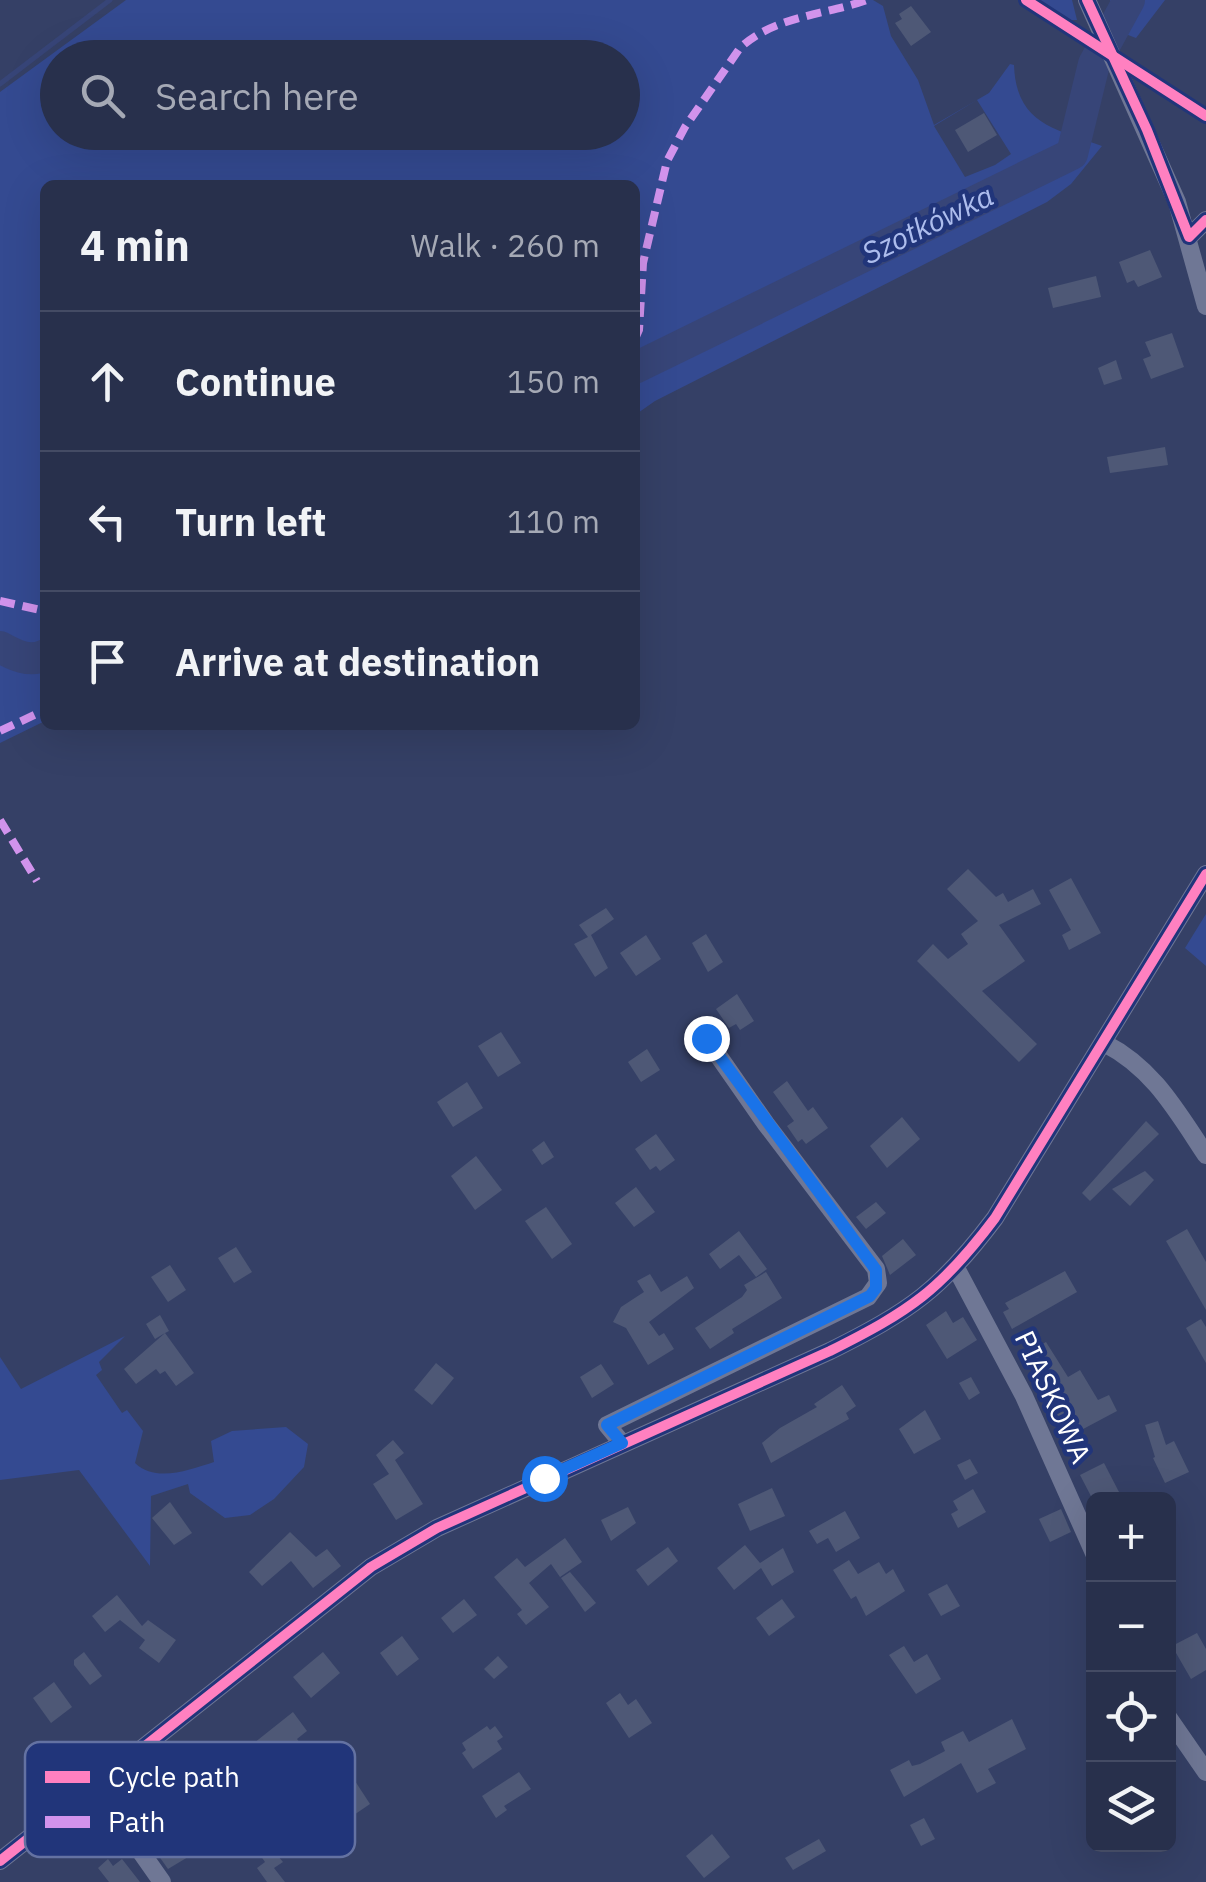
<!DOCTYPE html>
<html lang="en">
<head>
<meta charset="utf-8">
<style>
	:root { --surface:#28304c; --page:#343c56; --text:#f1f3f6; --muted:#a5a9b5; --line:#444b64 }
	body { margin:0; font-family:"IBM Plex Sans",sans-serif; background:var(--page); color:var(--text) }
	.controls { position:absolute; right:30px; bottom:30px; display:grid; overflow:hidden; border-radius:15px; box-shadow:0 10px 40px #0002 }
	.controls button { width:90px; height:90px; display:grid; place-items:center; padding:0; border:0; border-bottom:2px solid var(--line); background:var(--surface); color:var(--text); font:50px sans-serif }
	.stop { position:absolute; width:30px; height:30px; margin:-22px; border:8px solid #1a73e8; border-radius:50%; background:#fff }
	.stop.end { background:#1a73e8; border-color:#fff; box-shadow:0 2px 10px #0008 }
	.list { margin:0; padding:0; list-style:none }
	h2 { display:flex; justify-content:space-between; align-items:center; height:130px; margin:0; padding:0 40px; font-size:42px }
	h2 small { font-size:32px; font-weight:400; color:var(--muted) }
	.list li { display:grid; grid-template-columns:65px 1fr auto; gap:30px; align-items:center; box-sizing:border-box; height:140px; padding:0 40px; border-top:2px solid var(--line) }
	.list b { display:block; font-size:38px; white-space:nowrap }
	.list em { font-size:32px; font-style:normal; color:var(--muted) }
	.icon { flex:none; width:55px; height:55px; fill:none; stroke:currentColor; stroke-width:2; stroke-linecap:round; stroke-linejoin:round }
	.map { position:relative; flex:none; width:1206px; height:1882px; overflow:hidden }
	.search { position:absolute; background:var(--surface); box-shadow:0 10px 40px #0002; left:40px; top:40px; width:600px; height:110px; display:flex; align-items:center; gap:25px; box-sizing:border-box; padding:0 35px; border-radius:55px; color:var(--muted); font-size:38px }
	.panel { position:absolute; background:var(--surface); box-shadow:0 10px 40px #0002; left:40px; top:180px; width:600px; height:550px; border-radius:15px }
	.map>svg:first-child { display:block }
	.green { fill:#344a91; fill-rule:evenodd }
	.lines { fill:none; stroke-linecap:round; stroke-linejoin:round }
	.stream { stroke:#374578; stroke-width:5 }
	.river { stroke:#374578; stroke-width:32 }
	.building { fill:#4e5876 }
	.minor { stroke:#6f7795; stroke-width:18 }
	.quiet { stroke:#d193ec; stroke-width:8; stroke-dasharray:15 8; stroke-linecap:butt }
	.cycleway-casing { stroke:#21357a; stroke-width:16 }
	.cycleway { stroke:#ff80c0; stroke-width:10 }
	.route { stroke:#1a73e8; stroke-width:12 }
	.labels { text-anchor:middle; stroke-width:9; stroke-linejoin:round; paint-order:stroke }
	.street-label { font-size:28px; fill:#fff; stroke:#21357a }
	.water-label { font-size:30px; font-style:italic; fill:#adbded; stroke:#21357a }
	.key { fill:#21357a; stroke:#6472a2; stroke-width:2.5 }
	.key-label { font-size:28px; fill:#fff }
</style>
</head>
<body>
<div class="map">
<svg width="1206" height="1882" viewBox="0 0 1206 1882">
	<rect width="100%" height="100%" fill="#354066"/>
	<g class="green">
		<path d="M126 0H873L883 6 891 36 918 80 934 125 989 93 1010 64 1014 65C1016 124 1055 129 1102 146L1071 184 1047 202 655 401 635 415V185H45V721L0 743V92ZM58 58H622V132H58ZM977 100 1011 154 995 165 965 177 934 126Z"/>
		<path d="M1040 0H1072L1077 20H1071Z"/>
		<path d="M1110 0H1165L1136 38 1128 35Z"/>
		<path d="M1206 914V966L1185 948Z"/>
		<path d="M125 1336 99 1362 102 1370 96 1375 122 1413 127 1410 143 1431 135 1463C156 1483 189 1470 214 1462L211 1441 232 1431 286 1427 308 1444 304 1467 274 1499 250 1515 225 1518 190 1493 188 1484 151 1496 150 1566 79 1470 0 1480V1357L21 1389Z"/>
	</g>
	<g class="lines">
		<path class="stream" d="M0 84 110 0"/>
		<g class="river">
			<path d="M635 368 1072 154 1094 64 1129 0"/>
			<path d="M0 647C14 655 30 663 45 655"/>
		</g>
	</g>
	<g class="building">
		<path d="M911 6 931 32 911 46 895 23 902 19 899 14Z"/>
		<path d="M984 113 997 135 968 152 955 130Z"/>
		<path d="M1150 250 1162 277 1138 287 1134 280 1127 283 1119 262Z"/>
		<path d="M1096 276 1101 297 1053 308 1048 288Z"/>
		<path d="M1172 333 1184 367 1151 379 1143 359 1151 356 1145 342Z"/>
		<path d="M1116 360 1122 379 1104 385 1098 368Z"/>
		<path d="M1165 447 1168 465 1110 473 1107 457Z"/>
		<path d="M968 869 996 897 1003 893 1008 902 1033 889 1041 904 999 925 1025 961 982 991 1037 1044 1019 1062 917 961 933 944 948 959 968 944 961 934 978 921 947 889Z"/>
		<path d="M1071 878 1101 933 1069 950 1062 935 1071 930 1049 890Z"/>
		<path d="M606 908 614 919 591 935 608 968 595 977 574 944 588 937 579 925Z"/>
		<path d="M706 934 723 962 708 972 692 943Z"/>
		<path d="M646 935 661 959 636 976 620 953Z"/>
		<path d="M737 994 754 1021 740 1030 736 1024 729 1028 716 1009Z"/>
		<path d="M501 1032 521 1063 498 1077 478 1046Z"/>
		<path d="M647 1049 660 1070 641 1082 628 1062Z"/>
		<path d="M787 1081 808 1111 813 1107 828 1128 806 1144 802 1139 798 1142 787 1126 794 1121 773 1092Z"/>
		<path d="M467 1082 483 1108 453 1127 437 1102Z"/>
		<path d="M902 1117 920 1139 887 1168 870 1146Z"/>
		<path d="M1146 1121 1159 1134 1090 1201 1082 1193Z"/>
		<path d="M656 1134 675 1160 660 1171 656 1166 650 1170 635 1149Z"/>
		<path d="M544 1141 554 1157 542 1165 532 1150Z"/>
		<path d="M476 1156 502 1190 475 1210 451 1176Z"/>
		<path d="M1145 1171 1154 1180 1130 1206 1112 1189Z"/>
		<path d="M636 1187 655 1212 634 1227 615 1203Z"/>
		<path d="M876 1202 886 1213 866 1229 856 1217Z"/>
		<path d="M546 1207 572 1244 552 1259 525 1221Z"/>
		<path d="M1187 1229 1206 1262V1310L1166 1241Z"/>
		<path d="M739 1231 767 1269 756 1277 739 1255 720 1269 709 1254Z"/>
		<path d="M903 1239 916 1255 890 1275 882 1256Z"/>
		<path d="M236 1247 252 1272 234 1283 218 1258Z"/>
		<path d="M170 1265 186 1290 168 1302 151 1277Z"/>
		<path d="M1065 1271 1077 1292 1012 1329 1003 1312 1009 1309 1005 1303Z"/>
		<path d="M766 1272 782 1298 732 1329 734 1333 710 1349 695 1328 742 1297 747 1290 744 1285Z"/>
		<path d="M650 1274 661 1292 687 1276 694 1288 649 1322 659 1336 664 1333 674 1349 648 1365 626 1328 613 1322 621 1307 644 1292 637 1281Z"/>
		<path d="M946 1311 953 1323 963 1317 977 1340 947 1359 926 1325Z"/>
		<path d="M160 1315 169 1331 165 1333 194 1373 176 1386 165 1371 160 1374 156 1369 136 1384 124 1369 165 1333 155 1339 146 1324Z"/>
		<path d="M1201 1319 1206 1327V1363L1186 1328Z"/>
		<path d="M1046 1342 1068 1377 1080 1370 1098 1400 1109 1395 1117 1411 1070 1436 1056 1415 1063 1411 1050 1386 1045 1389 1026 1353Z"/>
		<path d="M436 1363 454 1378 432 1405 414 1390Z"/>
		<path d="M601 1364 614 1384 592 1398 580 1377Z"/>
		<path d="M971 1377 980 1393 969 1400 959 1383Z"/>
		<path d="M842 1385 856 1406 846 1413 849 1419 771 1463 762 1443 780 1428 817 1407 814 1404Z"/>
		<path d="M925 1410 941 1439 914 1454 899 1429Z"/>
		<path d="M1158 1421 1166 1445 1174 1441 1189 1472 1165 1483 1153 1458 1155 1457 1145 1425Z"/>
		<path d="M393 1440 404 1453 395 1460 423 1504 396 1520 373 1484 389 1474 376 1455Z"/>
		<path d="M970 1459 978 1473 965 1480 957 1465Z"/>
		<path d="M1104 1463 1119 1492 1106 1500H1093L1080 1475Z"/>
		<path d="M772 1488 785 1516 750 1531 738 1504Z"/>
		<path d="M973 1489 986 1512 958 1528 951 1514 958 1510 953 1501Z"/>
		<path d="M170 1502 192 1533 174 1545 152 1518Z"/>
		<path d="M628 1507 636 1523 611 1541 601 1520Z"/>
		<path d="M1061 1509 1071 1532 1050 1542 1039 1519Z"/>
		<path d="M845 1511 860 1538 836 1552 828 1538 817 1544 809 1531Z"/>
		<path d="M290 1532 316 1557 327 1549 341 1566 313 1588 291 1561 262 1586 249 1572Z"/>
		<path d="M565 1538 582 1562 560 1577 551 1564 529 1583 549 1607 526 1625 517 1614 522 1610 494 1577 517 1558 525 1567Z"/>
		<path d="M745 1545 760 1563 783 1548 794 1572 772 1586 761 1568 734 1590 717 1568Z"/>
		<path d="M668 1547 678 1561 648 1586 636 1570Z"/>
		<path d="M849 1560 858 1574 879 1562 886 1574 893 1569 905 1591 866 1616 856 1596 851 1599 833 1570Z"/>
		<path d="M570 1572 596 1603 585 1612 561 1578Z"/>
		<path d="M947 1584 960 1606 941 1616 928 1594Z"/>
		<path d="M117 1595 142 1626 148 1620 176 1640 159 1663 139 1648 145 1640 120 1620 105 1632 92 1616Z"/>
		<path d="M464 1599 477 1615 453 1633 441 1618Z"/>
		<path d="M782 1599 795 1617 769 1636 756 1618Z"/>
		<path d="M1197 1633 1206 1649V1670L1191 1679 1172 1646Z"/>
		<path d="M402 1636 419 1659 397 1676 380 1653Z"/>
		<path d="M904 1646 914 1662 927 1654 941 1679 916 1694 889 1655Z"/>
		<path d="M84 1652 102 1676 90 1685 74 1665V1660Z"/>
		<path d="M323 1652 340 1673 311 1698 293 1677Z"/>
		<path d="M498 1656 508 1667 494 1679 484 1669Z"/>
		<path d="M54 1682 72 1707 51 1723 33 1698Z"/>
		<path d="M620 1693 628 1705 636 1699 652 1723 629 1738 606 1703Z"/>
		<path d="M293 1712 307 1731 297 1739 318 1766 304 1777 289 1758 257 1784 234 1759Z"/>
		<path d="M1012 1719 1026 1749 988 1769 996 1783 977 1793 961 1763 904 1797 890 1770 909 1760 912 1766 920 1764 945 1751 941 1742 963 1731 969 1742Z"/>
		<path d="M487 1726 490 1730 495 1726 503 1737 497 1741 502 1749 473 1769 462 1753 466 1750 462 1743Z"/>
		<path d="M519 1772 531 1789 504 1806 507 1810 496 1818 482 1796Z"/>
		<path d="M355 1781 370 1804 348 1819 332 1797Z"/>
		<path d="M924 1818 935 1839 921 1846 910 1825Z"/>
		<path d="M275 1828 289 1848 278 1856 283 1862 274 1868 285 1882H267L257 1868 265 1862 251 1842Z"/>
		<path d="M712 1834 730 1857 704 1878 686 1856Z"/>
		<path d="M180 1835 193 1854 168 1869 156 1852Z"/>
		<path d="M819 1839 826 1851 793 1870 785 1858Z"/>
		<path d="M108 1859 113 1866 122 1859 140 1882H109L98 1868Z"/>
	</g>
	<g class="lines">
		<g class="minor">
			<path d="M1087 0 1177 202 1206 306"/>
			<path d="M1189 237 1206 220"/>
			<path d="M1104 1043C1153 1068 1176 1110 1206 1155"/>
			<path d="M956 1268 1024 1396 1094 1553"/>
			<path d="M622 1443 607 1425 868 1297 878 1283 876 1269 766 1124 706 1038"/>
			<path d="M1168 1717 1206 1772"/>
			<path d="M94 1785 162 1882"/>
			<path d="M0 1861 371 1567 437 1528 830 1351C910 1311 941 1290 995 1218L1206 874"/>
		</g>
		<g class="quiet">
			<path d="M635 339 639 330 643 263 667 161 685 127 740 48C774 16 825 15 867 0"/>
			<path d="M0 601 45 611"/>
			<path d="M0 731 45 710"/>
			<path d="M0 820 37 881"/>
		</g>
		<defs>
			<g id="cycleway">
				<path d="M1026 0 1206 116"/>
				<path d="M1087 0 1147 130 1189 237 1206 220"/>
				<path d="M0 1861 371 1567 437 1528 830 1351C910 1311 941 1290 995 1218L1206 874"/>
			</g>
		</defs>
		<use href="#cycleway" class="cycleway-casing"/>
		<use href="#cycleway" class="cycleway"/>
	</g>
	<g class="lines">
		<path class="route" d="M544 1478 622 1443 607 1425 870 1296 876 1288V1270L706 1038"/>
	</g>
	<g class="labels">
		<g class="street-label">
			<text transform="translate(1053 1397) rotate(65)" y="10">PIASKOWA</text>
		</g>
		<g class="water-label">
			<text transform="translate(928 225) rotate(-26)" y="10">Szotkówka</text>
		</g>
	</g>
	<rect x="25" y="1742" width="330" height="115" rx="15" class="key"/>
	<rect x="45" y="1771" width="45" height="12" fill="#ff80c0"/>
	<rect x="45" y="1816" width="45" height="12" fill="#d193ec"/>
	<g class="key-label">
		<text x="108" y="1787">Cycle path</text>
		<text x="108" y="1832">Path</text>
	</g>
</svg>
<div class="controls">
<button>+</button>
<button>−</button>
<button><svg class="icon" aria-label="locate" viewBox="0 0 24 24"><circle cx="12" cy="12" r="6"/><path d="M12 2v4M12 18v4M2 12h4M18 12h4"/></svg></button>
<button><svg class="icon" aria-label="layers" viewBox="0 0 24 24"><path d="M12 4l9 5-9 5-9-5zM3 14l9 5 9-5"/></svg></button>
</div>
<div class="stop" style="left:544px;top:1478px"></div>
<div class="stop end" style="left:706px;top:1038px"></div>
<div class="search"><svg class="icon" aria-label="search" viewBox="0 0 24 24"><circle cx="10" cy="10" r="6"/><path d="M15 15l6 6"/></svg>Search here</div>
<section class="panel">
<h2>4 min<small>Walk · 260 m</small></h2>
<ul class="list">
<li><svg class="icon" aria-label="ahead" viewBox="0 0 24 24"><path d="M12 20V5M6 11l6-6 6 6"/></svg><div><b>Continue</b></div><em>150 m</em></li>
<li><svg class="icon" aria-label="left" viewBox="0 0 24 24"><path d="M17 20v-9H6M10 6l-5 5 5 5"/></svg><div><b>Turn left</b></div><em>110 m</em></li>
<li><svg class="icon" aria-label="arrive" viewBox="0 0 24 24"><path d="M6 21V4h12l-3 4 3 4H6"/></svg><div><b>Arrive at destination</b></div></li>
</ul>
</section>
</div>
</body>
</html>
